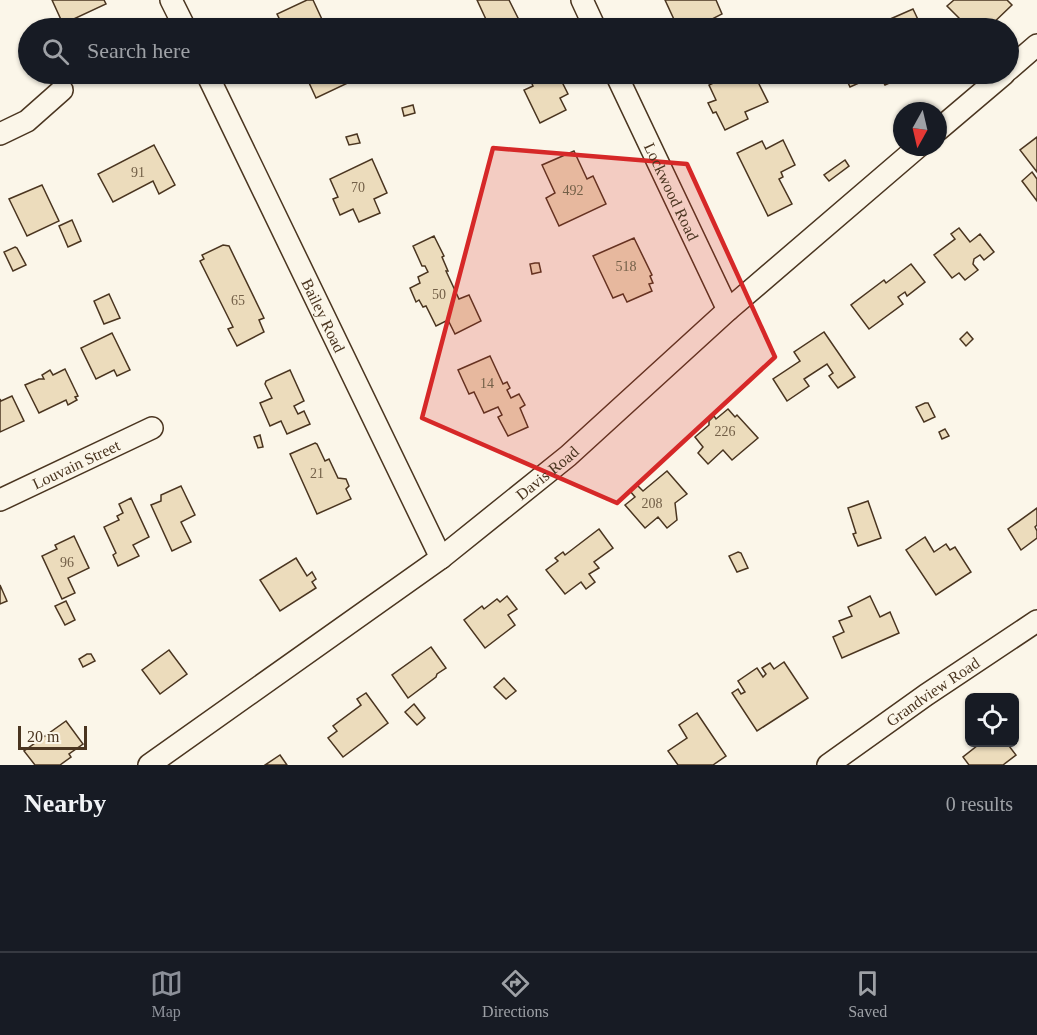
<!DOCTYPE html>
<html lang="en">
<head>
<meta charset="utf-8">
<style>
	:root { --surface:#171b24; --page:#20242c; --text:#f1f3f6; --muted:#9ea1a6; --line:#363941; --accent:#8c9099 }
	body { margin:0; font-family:"Times New Roman",serif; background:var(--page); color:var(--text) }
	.controls { position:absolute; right:18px; bottom:18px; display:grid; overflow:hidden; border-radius:9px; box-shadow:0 2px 4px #0004 }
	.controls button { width:54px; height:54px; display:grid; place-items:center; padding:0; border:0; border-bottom:2px solid var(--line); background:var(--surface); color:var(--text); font:30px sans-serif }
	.compass { position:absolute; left:893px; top:102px; width:54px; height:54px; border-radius:50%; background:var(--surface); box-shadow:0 2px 4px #0004; rotate:188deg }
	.scale { position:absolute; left:18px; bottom:15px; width:69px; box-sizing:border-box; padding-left:6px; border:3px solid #4a3520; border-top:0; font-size:16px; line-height:21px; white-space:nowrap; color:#4a3520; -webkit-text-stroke:4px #fbf6e9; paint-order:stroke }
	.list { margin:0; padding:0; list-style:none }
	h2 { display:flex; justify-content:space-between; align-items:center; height:78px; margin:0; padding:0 24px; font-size:26px }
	h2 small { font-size:20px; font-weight:400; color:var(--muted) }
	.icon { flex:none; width:33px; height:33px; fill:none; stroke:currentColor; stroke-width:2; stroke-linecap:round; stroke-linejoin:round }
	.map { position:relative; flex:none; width:1037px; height:765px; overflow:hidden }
	.search { position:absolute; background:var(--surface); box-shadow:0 2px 4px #0004; left:18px; right:18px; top:18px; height:66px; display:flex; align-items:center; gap:15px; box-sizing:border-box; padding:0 21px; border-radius:33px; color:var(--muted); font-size:22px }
	.sheet { height:186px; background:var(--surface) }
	nav { display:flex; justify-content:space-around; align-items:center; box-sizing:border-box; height:84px; border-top:2px solid var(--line); background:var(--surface); font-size:16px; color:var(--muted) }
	nav a { display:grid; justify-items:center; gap:3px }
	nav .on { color:var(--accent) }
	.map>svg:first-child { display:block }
	.building { fill:#ecdcbc; stroke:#4a3520; stroke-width:1.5 }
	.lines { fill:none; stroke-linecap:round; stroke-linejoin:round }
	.street-casing { stroke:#4a3520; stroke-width:24 }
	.street { stroke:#fbf6e9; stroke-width:21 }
	.marked { fill:#d62828; fill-opacity:0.2; stroke:#d62828; stroke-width:4.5; stroke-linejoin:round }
	.labels { text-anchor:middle; stroke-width:4.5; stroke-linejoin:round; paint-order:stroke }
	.number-label { font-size:14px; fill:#725f47 }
	.street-label { font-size:16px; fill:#4a3520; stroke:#fbf6e9 }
</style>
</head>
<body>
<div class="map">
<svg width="1037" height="765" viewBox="0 0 1037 765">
	<rect width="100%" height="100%" fill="#fbf6e9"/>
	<g class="building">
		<path d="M52 0H104L106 4 63 24Z"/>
		<path d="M307 0H313L326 28H284L277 14Z"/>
		<path d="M477 0H509L523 28H490Z"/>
		<path d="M665 0H716L722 14 710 20 713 28H678Z"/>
		<path d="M954 0H1007L1012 5 988 28H955L952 26 959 18 947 6Z"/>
		<path d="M913 9 922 28H891L888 20Z"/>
		<path d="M305 74H348L352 81 316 98Z"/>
		<path d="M530 74H558L568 94 560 98 566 110 540 123 524 90 533 86 528 75Z"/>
		<path d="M733 74H754L768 102 745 112 748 119 725 130 716 112 713 113 708 103 716 100 709 85Z"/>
		<path d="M844 74H909L885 85 879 74 850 87Z"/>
		<path d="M413 105 415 113 404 116 402 108Z"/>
		<path d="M357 134 360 143 349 145 346 137Z"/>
		<path d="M1037 137V172L1020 150Z"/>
		<path d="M783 140 795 165 781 172 783 177 779 179 792 204 768 216 737 153 762 141 766 149Z"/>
		<path d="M154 145 175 185 159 194 153 181 113 202 98 174Z"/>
		<path d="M574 151 587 179 593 176 606 204 559 226 546 198 555 193 542 165Z"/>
		<path d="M372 159 387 193 374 199 380 213 359 222 353 209 340 215 333 199 338 197 330 179Z"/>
		<path d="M845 160 849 166 829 181 824 175Z"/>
		<path d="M1032 172 1037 179V201L1022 181Z"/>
		<path d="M42 185 59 221 27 236 9 199Z"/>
		<path d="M72 220 81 241 68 247 59 226Z"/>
		<path d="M959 228 970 242 980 234 994 252 984 260 980 255 974 259 973 264 978 270 965 280 959 273 952 278 934 255 955 239 951 234Z"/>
		<path d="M434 236 444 256 442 257 448 271H446L459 299 469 295 481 321 455 334 448 320 436 326 426 306 423 307 419 300 416 302 410 288 420 283 418 277 428 272 425 266H422L413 246Z"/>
		<path d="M634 238 652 275 650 276 653 283 649 284 652 291 627 302 623 294 613 298 593 256Z"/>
		<path d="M223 245 229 246 264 318 259 320 264 332 237 346 228 329 233 327 200 261 204 259 202 255Z"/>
		<path d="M15 247 17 248 26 265 13 271 4 252Z"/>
		<path d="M535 263H539L541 272 532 274 530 264Z"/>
		<path d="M911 264 925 282 907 296 905 292 898 297 903 304 869 329 851 305 884 280 886 283Z"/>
		<path d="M109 294 120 318 104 324 94 301Z"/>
		<path d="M824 332 855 377 838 388 829 376 833 373 827 364 804 379 809 386 787 401 773 379 800 361 794 352Z"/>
		<path d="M967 332 973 339 966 346 960 339Z"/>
		<path d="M112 333 130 370 117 376 114 370 96 379 81 348Z"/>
		<path d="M490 356 503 384 507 382 510 388 507 390 511 398 519 394 525 405 520 408 528 427 508 436 498 417 502 415 498 407 484 413 474 392 469 394 458 370Z"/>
		<path d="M65 369 78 396 75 397 77 400 68 405 66 400 39 413 25 385 39 379H44L42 375 50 370 53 375Z"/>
		<path d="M290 370 304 401 294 406 298 414 304 411 310 424 287 434 281 421 270 426 260 403 272 398 265 384 266 381Z"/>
		<path d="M12 396 24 421 0 432V399L1 401Z"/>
		<path d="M925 403H928L935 417 924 422 916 407Z"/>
		<path d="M728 409 735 417 737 415 758 438 732 460 723 450 708 464 698 453 703 447 695 437 709 425V421L714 416 716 419Z"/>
		<path d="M945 429 949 436 942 439 939 432Z"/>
		<path d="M260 435 263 447 258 448 254 437Z"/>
		<path d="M315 443 317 444 325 461 329 459 338 478 346 479 349 486 346 489 351 499 317 514 290 454Z"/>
		<path d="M667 471 687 494 675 503 677 520 667 528 658 517 645 528 625 505 635 497 630 491 637 485 643 491Z"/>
		<path d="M181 486 195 515 181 522 191 542 172 551 151 505 161 501V495Z"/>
		<path d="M131 498 149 537 133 545 139 556 118 566 113 555 116 553 104 527 119 520 117 516 123 513 119 504Z"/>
		<path d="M868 501 881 538 858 546 853 534 856 533 848 508Z"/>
		<path d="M1037 508V525L1035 527 1037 531V538L1021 550 1008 529Z"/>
		<path d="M599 529 613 548 594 562 599 568 589 574 595 582 586 589 581 582 565 594 546 570 558 561 555 558 563 552 565 555Z"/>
		<path d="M74 536 89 568 68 578 75 593 62 599 42 556 57 549 55 545Z"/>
		<path d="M925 537 934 552 946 544 950 550 955 547 971 572 936 595 906 550Z"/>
		<path d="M738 552 741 553 748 568 737 572 729 556Z"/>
		<path d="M296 558 307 576 312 572 316 579 312 582 316 588 280 611 260 580Z"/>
		<path d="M0 585 7 601 0 604Z"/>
		<path d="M507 596 517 609 508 615 515 625 485 648 464 620 482 606 484 609 497 599 500 602Z"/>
		<path d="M870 596 880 617 890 612 899 633 842 658 833 637 844 632 839 621 852 616 848 607Z"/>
		<path d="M66 601 75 620 65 625 55 606Z"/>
		<path d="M431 647 446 668 437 674 436 677 408 698 392 675Z"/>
		<path d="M169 650 187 674 160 694 142 670Z"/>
		<path d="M87 654H91L95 661 83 667 79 659Z"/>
		<path d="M784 662 808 698 757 731 732 693 738 689 741 694 745 692 738 681 757 668 763 677 766 674 762 668 770 663 774 669Z"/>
		<path d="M504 678 516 691 506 699 494 687Z"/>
		<path d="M366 693 388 723 343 757 328 738 337 731 333 726 361 705 357 699Z"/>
		<path d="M414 704 425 718 417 725 405 712Z"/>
		<path d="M697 713 726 756 713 765H678L668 751 687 738 679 725Z"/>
		<path d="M66 721 83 744 69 754 71 757 60 765H35L24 751Z"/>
		<path d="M982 742H1006L1016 755 1003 765H969L963 757Z"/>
		<path d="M280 755 287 765H265Z"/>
	</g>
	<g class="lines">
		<defs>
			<g id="street">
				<path d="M171 0 185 28"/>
				<path d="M582 0 595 28"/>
				<path d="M1008 70 1037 45"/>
				<path id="s1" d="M207 74 441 558"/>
				<path id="s2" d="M616 74 728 310"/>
				<path d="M938 130 1004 74"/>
				<path d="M0 134 27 121 62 90"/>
				<path id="s3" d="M0 500 152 428"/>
				<path id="s4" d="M149 765 441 558 568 456 728 310 918 147"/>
				<path id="s5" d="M828 765 926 695 1037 621"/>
			</g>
		</defs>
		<use href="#street" class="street-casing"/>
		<use href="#street" class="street"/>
	</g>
	<path class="marked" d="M493 148 687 164 775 357 617 503 422 418Z"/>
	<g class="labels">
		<g class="number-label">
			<text x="138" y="177">91</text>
			<text x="358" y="192">70</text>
			<text x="573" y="195">492</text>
			<text x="626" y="271">518</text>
			<text x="439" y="299">50</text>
			<text x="238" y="305">65</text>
			<text x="487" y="388">14</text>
			<text x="725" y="436">226</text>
			<text x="317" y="478">21</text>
			<text x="652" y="508">208</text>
			<text x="67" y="567">96</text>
		</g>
		<g class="street-label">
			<text dy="6" stroke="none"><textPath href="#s2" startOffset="130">Lockwood Road</textPath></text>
			<text dy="6" stroke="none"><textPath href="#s1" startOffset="268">Bailey Road</textPath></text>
			<text dy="6" stroke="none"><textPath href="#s3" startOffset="84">Louvain Street</textPath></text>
			<text dy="6" stroke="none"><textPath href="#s4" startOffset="494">Davis Road</textPath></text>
			<text dy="6" stroke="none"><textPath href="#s5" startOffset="128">Grandview Road</textPath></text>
		</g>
	</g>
</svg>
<div class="controls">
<button><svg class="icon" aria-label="locate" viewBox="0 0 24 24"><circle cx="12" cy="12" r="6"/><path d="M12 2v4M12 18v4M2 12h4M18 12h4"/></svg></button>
</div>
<svg class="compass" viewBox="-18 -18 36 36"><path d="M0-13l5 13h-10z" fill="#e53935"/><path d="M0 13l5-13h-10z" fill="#9ea1a6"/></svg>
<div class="scale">20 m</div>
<div class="search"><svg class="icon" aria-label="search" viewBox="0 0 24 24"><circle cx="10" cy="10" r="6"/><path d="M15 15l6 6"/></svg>Search here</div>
</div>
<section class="sheet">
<h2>Nearby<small>0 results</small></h2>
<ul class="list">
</ul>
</section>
<nav>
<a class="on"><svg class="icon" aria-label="map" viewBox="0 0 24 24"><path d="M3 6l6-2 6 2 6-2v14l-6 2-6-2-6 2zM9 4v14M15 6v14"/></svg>Map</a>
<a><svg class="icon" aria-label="directions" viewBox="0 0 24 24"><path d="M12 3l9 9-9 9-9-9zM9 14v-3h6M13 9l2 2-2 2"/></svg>Directions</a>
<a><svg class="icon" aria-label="saved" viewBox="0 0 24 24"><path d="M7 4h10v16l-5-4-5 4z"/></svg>Saved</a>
</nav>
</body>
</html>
